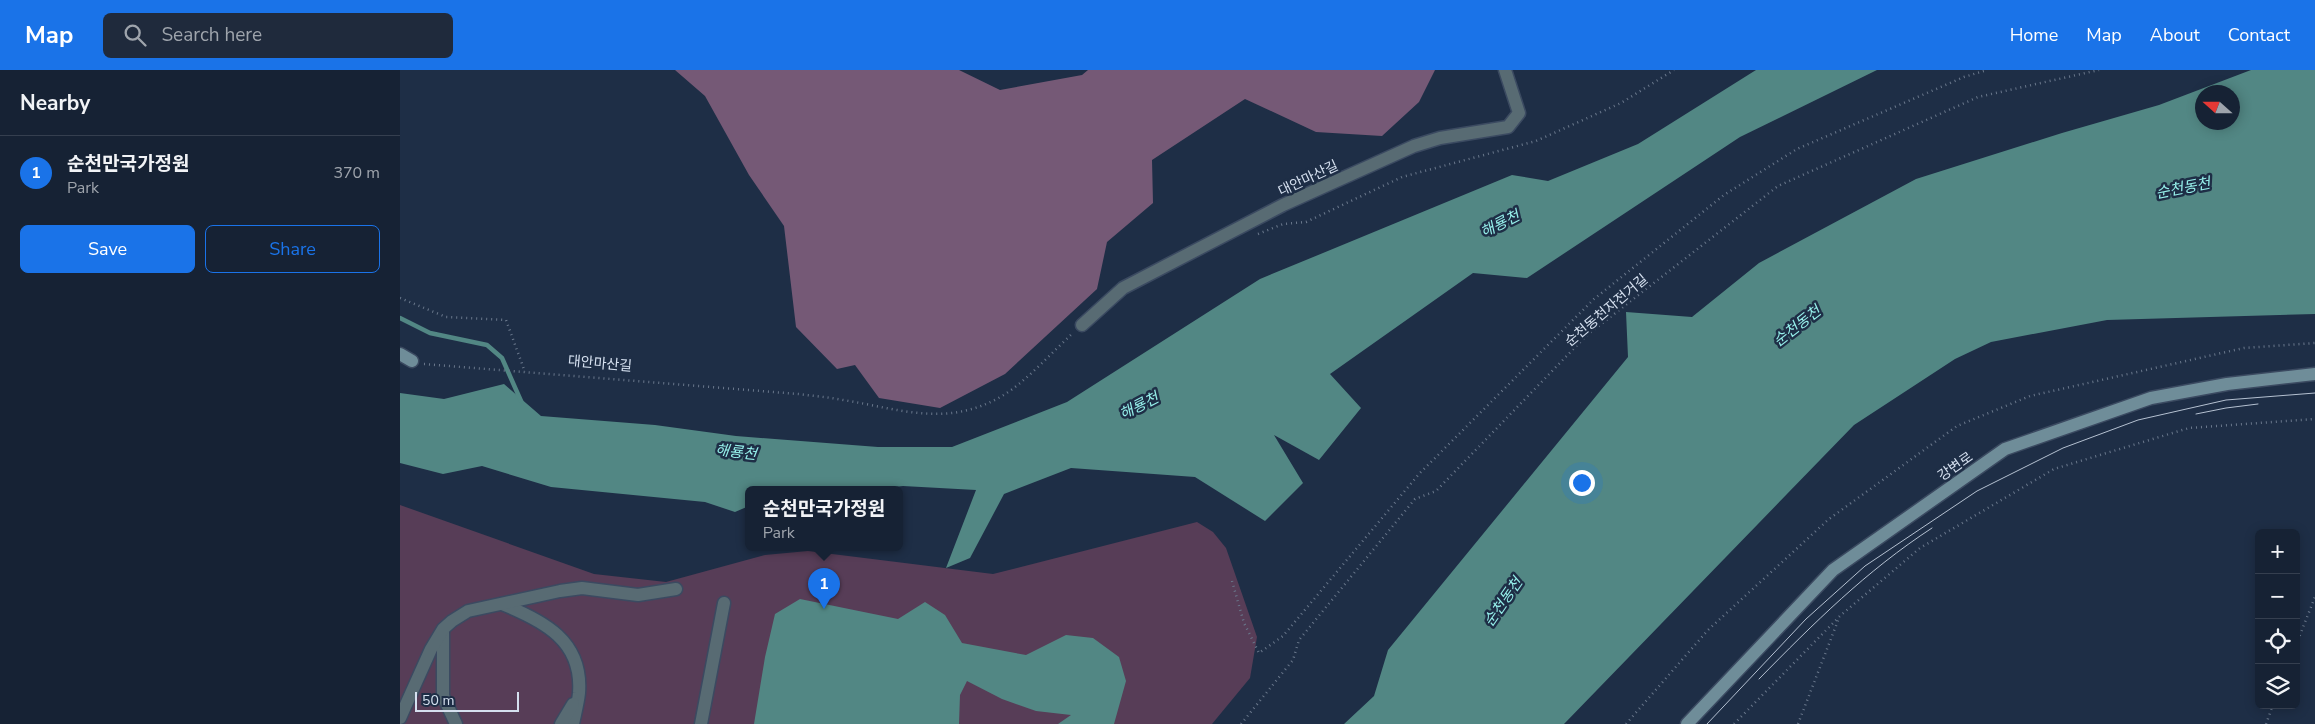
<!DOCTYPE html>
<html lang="en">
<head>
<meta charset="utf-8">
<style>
	:root { --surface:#162234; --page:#1f2a3c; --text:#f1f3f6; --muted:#9ea4ac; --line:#353f4f; --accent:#1a73e8 }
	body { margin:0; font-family:"Nunito Sans","Noto Sans KR",sans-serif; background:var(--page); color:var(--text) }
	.controls { position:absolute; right:15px; bottom:15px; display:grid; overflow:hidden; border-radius:8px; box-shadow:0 2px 12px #0003 }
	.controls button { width:45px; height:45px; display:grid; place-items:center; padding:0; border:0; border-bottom:1px solid var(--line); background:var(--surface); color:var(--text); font:25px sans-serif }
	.compass { position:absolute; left:1795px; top:15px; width:45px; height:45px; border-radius:50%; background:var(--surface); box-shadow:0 2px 12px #0003; rotate:291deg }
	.scale { position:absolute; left:15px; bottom:12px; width:104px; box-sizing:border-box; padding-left:5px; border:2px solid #d5e0ef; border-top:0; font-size:14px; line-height:18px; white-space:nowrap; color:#d5e0ef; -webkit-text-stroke:4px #1e2e46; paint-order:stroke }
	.you { position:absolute; left:1181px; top:412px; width:18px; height:18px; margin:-12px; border:4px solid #fff; border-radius:50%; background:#1a73e8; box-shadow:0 0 0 8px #1a73e833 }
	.badge { display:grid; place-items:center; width:32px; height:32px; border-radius:50%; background:var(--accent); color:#fff; font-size:16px; font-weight:700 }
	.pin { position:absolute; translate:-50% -41px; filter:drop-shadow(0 1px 2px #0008) }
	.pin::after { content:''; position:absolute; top:26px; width:18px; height:15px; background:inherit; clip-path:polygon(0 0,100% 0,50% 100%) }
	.popup { position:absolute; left:345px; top:416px; width:158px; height:65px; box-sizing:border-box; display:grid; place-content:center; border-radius:8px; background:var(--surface); filter:drop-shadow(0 1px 4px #0005); font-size:16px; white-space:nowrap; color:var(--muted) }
	.popup b { font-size:19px; color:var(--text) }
	.popup::after { content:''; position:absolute; left:50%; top:100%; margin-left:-10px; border:10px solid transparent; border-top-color:var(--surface) }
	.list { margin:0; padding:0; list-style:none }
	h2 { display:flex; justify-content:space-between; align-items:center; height:65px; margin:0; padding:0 20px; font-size:21px }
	h2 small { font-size:16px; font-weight:400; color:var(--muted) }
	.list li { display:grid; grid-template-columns:32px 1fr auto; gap:15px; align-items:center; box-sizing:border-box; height:75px; padding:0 20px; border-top:1px solid var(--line) }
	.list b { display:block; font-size:19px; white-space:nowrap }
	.list p { margin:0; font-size:16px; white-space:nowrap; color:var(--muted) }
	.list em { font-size:16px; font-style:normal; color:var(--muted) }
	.actions { display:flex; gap:10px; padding:15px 20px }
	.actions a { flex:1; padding:11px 0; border:1px solid var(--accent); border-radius:8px; text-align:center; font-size:18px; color:var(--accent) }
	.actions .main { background:var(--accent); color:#fff }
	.icon { flex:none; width:28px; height:28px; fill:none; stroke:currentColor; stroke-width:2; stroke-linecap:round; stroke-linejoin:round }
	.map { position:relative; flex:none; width:1915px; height:654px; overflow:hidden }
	header { display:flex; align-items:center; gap:30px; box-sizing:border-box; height:70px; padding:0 25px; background:var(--accent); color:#fff }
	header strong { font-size:24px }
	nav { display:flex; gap:28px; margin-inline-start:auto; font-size:18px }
	.search { width:350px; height:45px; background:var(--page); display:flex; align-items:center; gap:12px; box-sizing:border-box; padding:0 18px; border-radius:8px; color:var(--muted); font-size:19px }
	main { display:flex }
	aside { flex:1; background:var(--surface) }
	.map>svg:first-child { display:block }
	.green { fill:#573d57 }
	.forest { fill:#755976 }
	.water { fill:#528784; fill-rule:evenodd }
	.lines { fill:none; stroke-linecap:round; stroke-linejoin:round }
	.stream { stroke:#528784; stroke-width:4.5 }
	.street-casing { stroke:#3b4a61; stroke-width:15 }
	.secondary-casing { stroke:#3b4a61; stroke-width:15 }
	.path { stroke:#6a788c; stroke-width:2.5; stroke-dasharray:1 4; stroke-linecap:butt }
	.street { stroke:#586b73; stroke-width:12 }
	.secondary { stroke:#6f8d99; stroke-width:12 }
	.tram { stroke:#b5c1d1; stroke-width:1 }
	.labels { text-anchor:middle; stroke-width:5; stroke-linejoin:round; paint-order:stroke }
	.street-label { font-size:14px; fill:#d5e0ef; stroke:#1e2e46 }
	.water-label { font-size:15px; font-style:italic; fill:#96f0eb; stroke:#1e2e46 }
</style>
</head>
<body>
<header>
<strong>Map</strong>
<div class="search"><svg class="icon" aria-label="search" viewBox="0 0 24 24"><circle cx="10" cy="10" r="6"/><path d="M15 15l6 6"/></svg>Search here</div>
<nav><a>Home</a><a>Map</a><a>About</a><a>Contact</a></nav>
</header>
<main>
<aside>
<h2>Nearby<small></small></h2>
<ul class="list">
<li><span class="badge">1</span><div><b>순천만국가정원</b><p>Park</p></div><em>370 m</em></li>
</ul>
<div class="actions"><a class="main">Save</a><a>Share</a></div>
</aside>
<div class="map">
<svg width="1915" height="654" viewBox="0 0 1915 654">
	<rect width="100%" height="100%" fill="#1e2e46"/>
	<path class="green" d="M0 435 194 504 266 512 365 485 408 481 593 504 797 452 813 462 826 478 857 567 850 608 812 654H0Z"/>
	<path class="forest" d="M275 0H559L600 20 682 5 688 0H1035L1019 32 982 66 916 62 845 29 752 90 753 133 707 172 697 219 605 304 540 338 479 328 455 295 437 299 396 257 384 156 349 105 305 26Z"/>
	<g class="water">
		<path d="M1356 0H1477L1340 67 1127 208 1073 203 930 304 961 338 919 390 874 365 903 413 865 451 795 407 671 398 604 424 570 488 546 498 576 420 503 416 463 420H349V436L335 442 305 432 151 417 82 396 43 404 0 393V323L44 329 104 314 141 346 255 355 336 366 478 377H552L667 332 860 209 1112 105 1148 111 1238 74Z"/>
		<path d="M1851 0H1915V244L1707 250 1591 272 1555 289 1454 355 1164 654H944L974 626 988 580 1228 287 1226 242 1292 247 1359 193 1516 109 1662 63 1759 35ZM1832 22V52H1802V22Z"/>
		<path d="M400 529 498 549 525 532 545 545 562 573 626 585 666 565 693 568 719 587 726 611 714 654H658L671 645 636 641 602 629 567 611 560 625 559 654H354L365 587 375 544Z"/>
	</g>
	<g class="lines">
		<path class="stream" d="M0 248 30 263 87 275 102 288 121 331"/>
		<defs>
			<g id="street">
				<path d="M682 255 723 218 883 135 1014 76 1040 68 1108 57 1119 43 1105 0"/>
				<path d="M102 534C144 551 183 571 179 623 178 633 175 644 173 654"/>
				<path d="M43 560V626L56 654"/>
				<path d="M0 648 31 579 43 559 52 551 68 541 160 521 182 518 238 525 276 519"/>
				<path d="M161 654 173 634"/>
				<path d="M301 654 324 533"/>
			</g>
			<g id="secondary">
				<path d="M0 284 12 291"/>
				<path d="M1287 654 1433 500 1605 379 1751 328 1827 314 1915 304"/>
			</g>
		</defs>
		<use href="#street" class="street-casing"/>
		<use href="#secondary" class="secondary-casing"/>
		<g class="path">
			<path d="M858 164 883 154 906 152 1002 107 1136 71 1221 33 1274 0"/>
			<path d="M0 228 46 247 106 250 125 302"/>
			<path d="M24 294 398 324C413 326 428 327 443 330 500 339 547 358 602 326 627 311 651 283 673 263"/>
			<path d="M832 511 844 553 859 583 883 566 1019 404 1194 229 1324 125 1397 79 1564 7 1587 0"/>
			<path d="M1896 575 1915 527"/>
			<path d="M841 654 893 590 899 570 1015 429 1036 421 1186 266 1378 116 1578 27 1699 0"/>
			<path d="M1226 654 1308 560 1429 449 1557 356 1630 326 1844 278 1915 273"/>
			<path d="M1334 654 1440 546 1520 478 1654 399 1789 358 1915 349"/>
			<path d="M1398 654 1439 548"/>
			<path d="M1866 654 1873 635"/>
		</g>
		<use href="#street" class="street"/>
		<use href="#secondary" class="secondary"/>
		<g class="tram">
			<path d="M1796 344 1826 338 1858 334"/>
			<path d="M1359 609C1414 553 1466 501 1532 458"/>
			<path d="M1307 654 1406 549 1465 496 1577 421 1663 378 1738 350 1826 330 1915 323"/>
		</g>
	</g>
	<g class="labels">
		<g class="street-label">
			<text transform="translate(908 108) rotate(-25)" y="5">대안마산길</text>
			<text transform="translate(1206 240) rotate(-40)" y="5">순천동천자전거길</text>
			<text transform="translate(200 293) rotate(5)" y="5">대안마산길</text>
			<text transform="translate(1555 396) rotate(-35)" y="5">강변로</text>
		</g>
		<g class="water-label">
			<text transform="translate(1783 118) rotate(-11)" y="5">순천동천</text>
			<text transform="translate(1100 154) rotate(-27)" y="5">해룡천</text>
			<text transform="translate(1397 256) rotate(-38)" y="5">순천동천</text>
			<text transform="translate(739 336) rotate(-27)" y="5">해룡천</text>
			<text transform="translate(336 382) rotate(7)" y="5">해룡천</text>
			<text transform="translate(1103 532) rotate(-55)" y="5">순천동천</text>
		</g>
	</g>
</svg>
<div class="controls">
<button>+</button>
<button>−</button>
<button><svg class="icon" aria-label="locate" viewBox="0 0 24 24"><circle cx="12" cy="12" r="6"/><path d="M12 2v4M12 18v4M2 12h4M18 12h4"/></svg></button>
<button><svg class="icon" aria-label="layers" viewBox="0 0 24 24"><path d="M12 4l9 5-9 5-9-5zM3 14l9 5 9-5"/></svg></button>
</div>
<svg class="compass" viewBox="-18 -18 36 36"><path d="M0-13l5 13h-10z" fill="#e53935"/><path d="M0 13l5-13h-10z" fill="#9ea4ac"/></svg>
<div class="scale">50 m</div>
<div class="you"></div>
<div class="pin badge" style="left:424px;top:539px">1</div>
<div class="popup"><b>순천만국가정원</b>Park</div>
</div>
</main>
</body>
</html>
